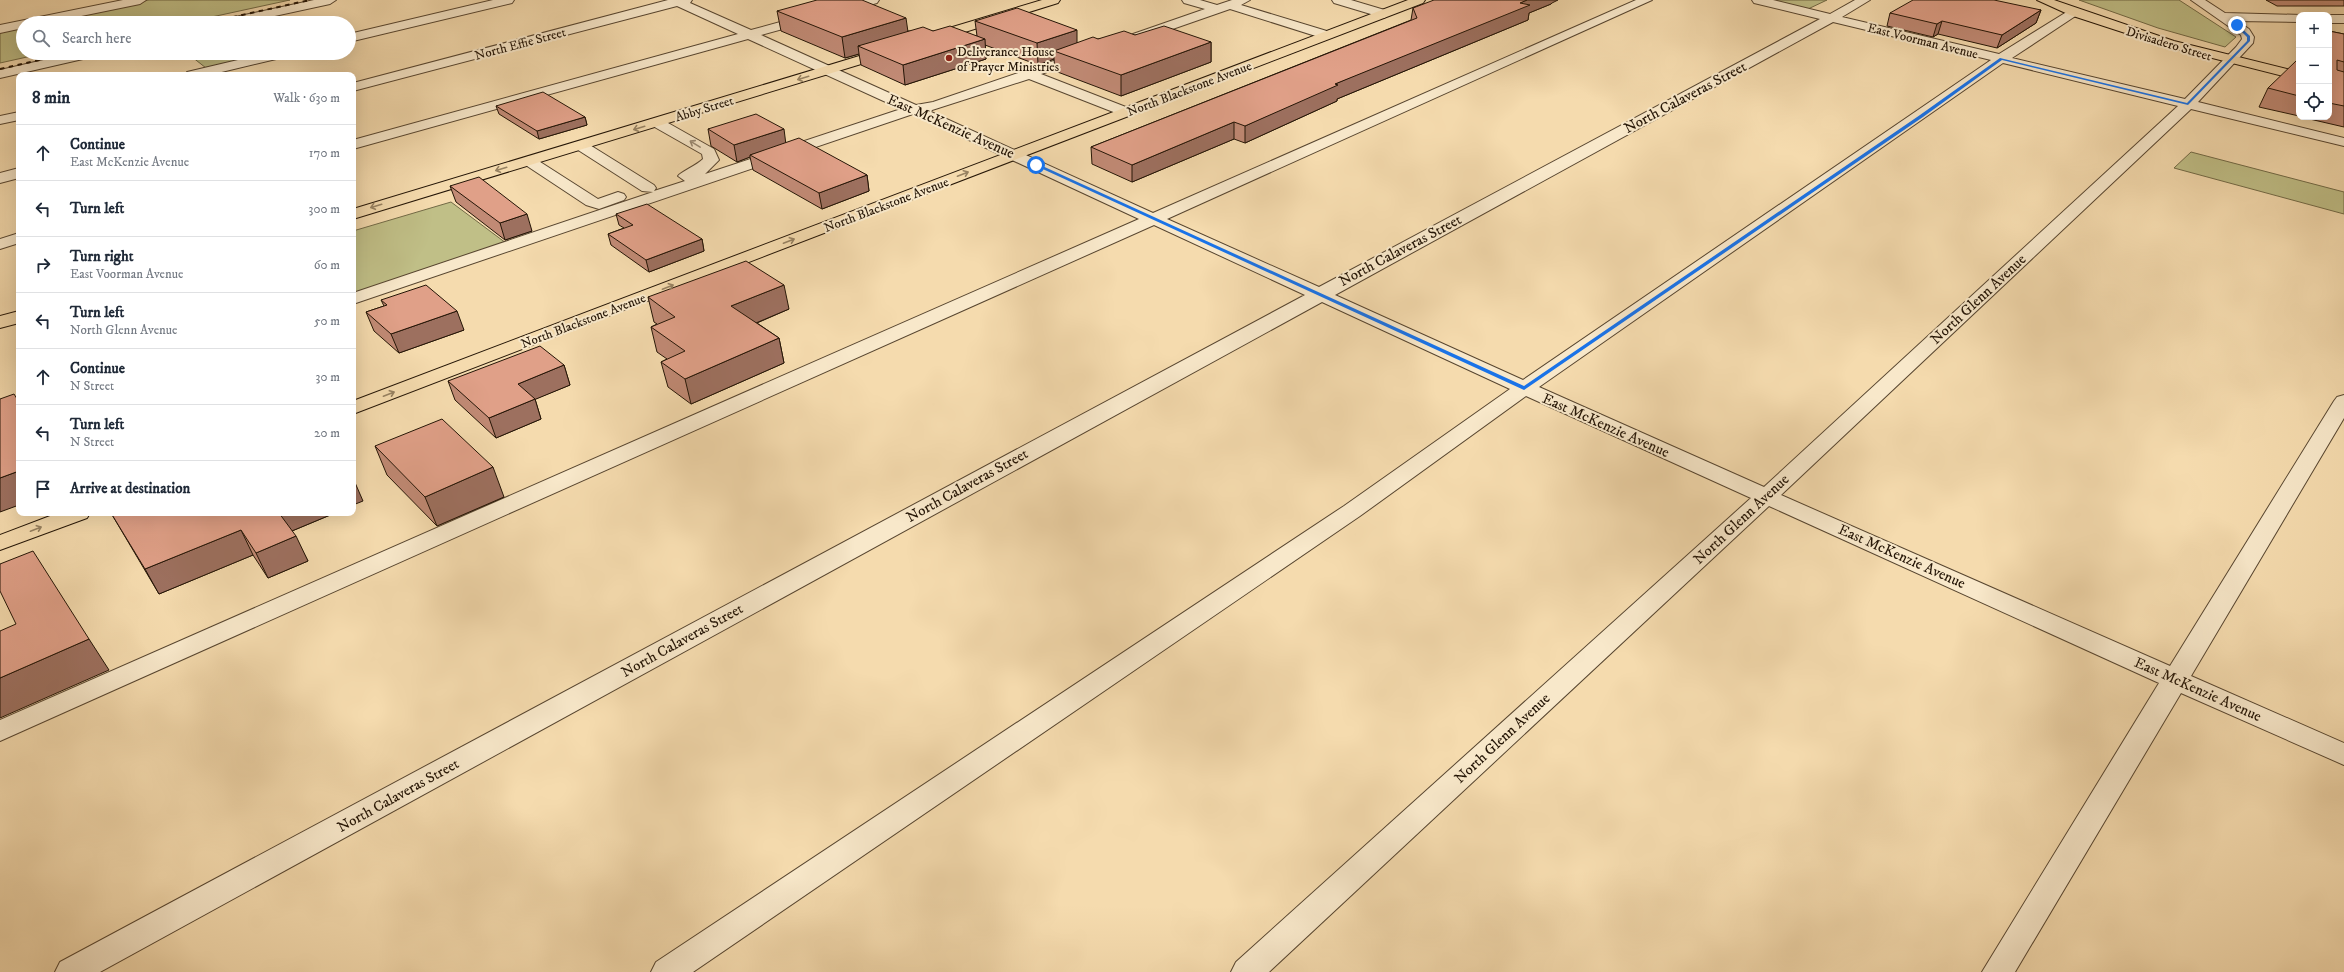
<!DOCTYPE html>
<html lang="en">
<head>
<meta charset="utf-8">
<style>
	:root { --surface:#fff; --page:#f2f2f3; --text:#1f2937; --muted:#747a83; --line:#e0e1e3 }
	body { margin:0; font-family:"IM FELL DW Pica",serif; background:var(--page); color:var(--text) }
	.controls { position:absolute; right:12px; top:12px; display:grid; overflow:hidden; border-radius:8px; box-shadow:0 4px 16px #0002 }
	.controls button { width:36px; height:36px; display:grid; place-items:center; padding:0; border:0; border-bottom:1px solid var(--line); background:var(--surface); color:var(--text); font:20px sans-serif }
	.stop { position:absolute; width:12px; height:12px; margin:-9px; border:3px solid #1a73e8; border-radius:50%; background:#fff }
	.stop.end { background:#1a73e8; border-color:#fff; box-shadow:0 1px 4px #0008 }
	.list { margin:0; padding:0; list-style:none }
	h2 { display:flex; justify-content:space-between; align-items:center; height:52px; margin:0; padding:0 16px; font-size:17px }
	h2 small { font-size:13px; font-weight:400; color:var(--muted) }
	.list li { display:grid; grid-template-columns:26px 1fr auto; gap:12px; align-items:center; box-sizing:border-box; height:56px; padding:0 16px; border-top:1px solid var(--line) }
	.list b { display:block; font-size:15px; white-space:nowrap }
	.list p { margin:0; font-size:13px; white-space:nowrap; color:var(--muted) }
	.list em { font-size:13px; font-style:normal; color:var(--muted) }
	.icon { flex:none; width:22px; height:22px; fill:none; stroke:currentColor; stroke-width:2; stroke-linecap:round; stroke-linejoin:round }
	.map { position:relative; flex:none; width:2344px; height:972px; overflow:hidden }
	.search { position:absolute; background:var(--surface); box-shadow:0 4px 16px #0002; left:16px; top:16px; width:340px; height:44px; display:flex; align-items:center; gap:10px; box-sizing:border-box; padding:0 14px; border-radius:22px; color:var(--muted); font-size:15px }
	.panel { position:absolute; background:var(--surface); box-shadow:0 4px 16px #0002; left:16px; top:72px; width:340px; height:444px; border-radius:8px }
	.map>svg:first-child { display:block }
	.green { fill:#c0bf87; stroke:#726a46 }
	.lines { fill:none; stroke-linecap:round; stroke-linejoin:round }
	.minor-casing { stroke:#584630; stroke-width:2 }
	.major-casing { stroke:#241506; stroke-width:2 }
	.minor { fill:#f8e8ca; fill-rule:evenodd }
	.major { fill:#f5dbae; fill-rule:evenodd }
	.rail { stroke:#241506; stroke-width:2; stroke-dasharray:4.5 4.5; stroke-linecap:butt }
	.wall { fill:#c18a75; stroke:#241506 }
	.shaded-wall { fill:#9d705f; stroke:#241506 }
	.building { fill:#e0a088; stroke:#241506 }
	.oneway { stroke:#978262 }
	.oneway2 { stroke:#998972 }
	.route { fill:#1a73e8 }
	.poi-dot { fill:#8f2418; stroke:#f8e8ca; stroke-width:1.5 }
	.labels { text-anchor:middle; stroke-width:4; stroke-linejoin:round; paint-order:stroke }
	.far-street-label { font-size:13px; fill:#241506; stroke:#f8e8ca }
	.far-poi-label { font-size:13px; fill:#241506; stroke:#f8e8ca; text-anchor:start }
	.street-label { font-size:15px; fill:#241506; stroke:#f8e8ca }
</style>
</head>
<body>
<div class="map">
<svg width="2344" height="972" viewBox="0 0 2344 972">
	<rect width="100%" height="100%" fill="#f5dbae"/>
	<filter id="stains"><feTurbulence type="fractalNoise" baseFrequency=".005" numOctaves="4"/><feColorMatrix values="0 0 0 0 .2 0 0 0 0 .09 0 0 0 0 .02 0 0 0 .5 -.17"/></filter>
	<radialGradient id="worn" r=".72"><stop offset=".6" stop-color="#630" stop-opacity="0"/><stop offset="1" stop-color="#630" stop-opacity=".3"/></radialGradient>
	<g class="green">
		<path d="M149 0H290L184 23H38Z"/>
		<path d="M1771 0H1827L1808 9Z"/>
		<path d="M2079 0H2179L2236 37 2225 47 2158 28Z"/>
		<path d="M23 26V53H45L0 63V33Z"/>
		<path d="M187 53H247L253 57 206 68Z"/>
		<path d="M2191 152 2344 192V214L2174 168Z"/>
		<path d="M451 202 506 243 353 294V231Z"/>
	</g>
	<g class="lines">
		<defs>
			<g id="minor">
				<path d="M123 0H146L140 4 47 23H23V28L0 33V25Z"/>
				<path d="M314 0H336L330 4 243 23H220L226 19Z"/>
				<path d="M493 0H514L512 3 349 42V34Z"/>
				<path d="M668 0H692L690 3 751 30 860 0H879L877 3 761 35 916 105 933 102 1077 53H1087L1089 56 1087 59 1041 74 1131 109 1133 112 1131 115H1121L1029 79 929 111 1153 213 1636 0H1652L1167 219 1319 287 1820 19 1754 3 1752 0H1773L1830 14 1855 0H1870L1842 17 1999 54 2073 8 2079 12 2077 15 2012 58 2185 99 2236 47 2242 39 2241 35 2191 0H2205L2225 13 2302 15H2299V22L2237 21 2249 29 2254 37 2253 43 2198 102 2344 138V146L2191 109 1781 495 2170 666 2334 401 2337 397 2344 395V418L2191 676 2344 743V765L2181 693 2015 972H1982L2159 683 1769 506 1269 972H1231L1236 962 1751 498 1526 396 1360 516 693 972H651L656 962 1344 506 1510 389 1322 302 100 972H55L60 962 1305 295 1154 225 0 741V720L1139 219 913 114 353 304V293L653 192 642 191 575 148 573 145 575 142H585L654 185 656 188 654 191 685 181 678 176C681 172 697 165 703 159L702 154 651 125 649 122 651 119H661L714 149 719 160 705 174 901 109 748 39 353 149V140L738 34 677 6 353 91V83ZM1833 22 1991 60 1523 380 1335 295ZM2003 63 2178 106 1764 487 1539 387Z"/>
				<path d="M1182 0H1200L1217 5 1232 0H1250L1241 5 1330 32 1332 35 1326 39 1322 38 1230 9 1141 40H1133L1131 37 1133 34 1205 9 1184 3Z"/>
				<path d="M1332 0H1351L1388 11 1390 14 1384 18 1334 3Z"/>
				<rect x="2329" y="15" width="15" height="8"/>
				<path d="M74 53H98L96 56 0 78V70Z"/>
				<path d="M268 53H291L289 56 209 75H185L187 72Z"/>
				<path d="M19 112V120L0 124V116Z"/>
				<path d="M529 156 534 158 598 199 618 192 624 194 626 197 624 200 599 209 586 205 524 164 521 161Z"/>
				<path d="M19 168V178L0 183V173Z"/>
				<path d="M19 233V243L0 249V239Z"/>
			</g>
			<g id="major">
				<path d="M1042 0H1060L1058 3 936 41H926L925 38 926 35Z"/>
				<path d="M1408 0H1425L1423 3 353 414V401Z"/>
				<path d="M2037 0H2054L2174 41 2299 72V80L2165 46 2070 15Z"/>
				<path d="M889 47 896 51 894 54 353 219V209Z"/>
				<path d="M19 311V323L0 328V316Z"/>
				<path d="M58 513H90L87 518 0 550V535Z"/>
			</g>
		</defs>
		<use href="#minor" class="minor-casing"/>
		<use href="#major" class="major-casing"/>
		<use href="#minor" class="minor"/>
		<use href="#major" class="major"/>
		<g class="rail">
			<path d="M206 23 310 0"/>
			<path d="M0 69 70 53"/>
		</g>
	</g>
	<g class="wall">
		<path d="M2266 0H2344V6H2277Z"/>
		<path d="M1552 3 1551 4 1529 13 1528 20 1337 99V101L1245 143 1234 139 1132 182 1092 164 1091 147 1411 20 1413 8Z"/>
		<path d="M2041 10 2036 23 1997 48 1938 34 1933 37 1887 26 1890 13Z"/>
		<path d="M777 11 908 31H933L977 36 975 21 1077 43 1098 39 1135 35 1211 42V62L1121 96 1055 71 1054 59 1038 65 985 45 986 59 905 85 861 65 859 54 845 58 781 31Z"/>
		<path d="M2329 31 2344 34V127L2301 117H2329Z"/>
		<path d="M2299 61V116L2259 107 2268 88Z"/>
		<path d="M496 106 585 117 587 125 539 139 499 114Z"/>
		<path d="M708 129 786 143 867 175 869 191 822 209 753 170 750 157 737 162 711 146Z"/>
		<path d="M450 186 532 231 505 240 456 202Z"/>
		<path d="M616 214 702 239 704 251 649 272 611 245 608 234 624 228 619 225Z"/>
		<path d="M648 297 789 309 757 323 779 338 784 363 691 404 668 387 661 362 667 359 657 352 651 327 657 324 654 322Z"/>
		<path d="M381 300 464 330 399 353 374 331 366 312 384 306Z"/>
		<path d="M564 365 570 385 535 399 541 419 496 438 455 400 448 381Z"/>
		<path d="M375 446 504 497 437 526 387 475Z"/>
		<path d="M111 513H335L292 531 308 561 268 578 253 555 159 594Z"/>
	</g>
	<g class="shaded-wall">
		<path d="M1527 0H1558L1552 3 1551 4 1529 13 1528 20 1337 99V101L1245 143V126L1335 84Z"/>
		<path d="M2041 10 2036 23 1997 48 2002 35Z"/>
		<path d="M906 18 909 39 858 46 859 54 845 58 842 37Z"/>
		<path d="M1942 21 1938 34 1933 37 1937 24Z"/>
		<path d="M1077 30V51H1054V59L1038 65 1037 43Z"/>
		<path d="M985 39 986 59 905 85 903 65Z"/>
		<path d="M1211 42V62L1121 96V75Z"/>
		<path d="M585 117 587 125 539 139 537 131Z"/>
		<path d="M1234 122V139L1132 182V165Z"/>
		<path d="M784 129 786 145 750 155V157L737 162 734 145Z"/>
		<path d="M867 175 869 191 822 209 819 193Z"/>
		<path d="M527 214 532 231 505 240 500 223Z"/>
		<path d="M702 239 704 251 649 272 646 260Z"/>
		<path d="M784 285 789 309 737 331 731 306Z"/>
		<path d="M457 311 464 330 399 353 391 334Z"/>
		<path d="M779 338 784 363 691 404 685 379Z"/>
		<path d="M564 365 570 385 524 404 518 384Z"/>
		<path d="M535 399 541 419 496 438 489 418Z"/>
		<path d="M493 467 504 497 437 526 425 497Z"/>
		<path d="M19 471V505L0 512V478Z"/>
		<path d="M353 478 363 501 353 505Z"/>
		<path d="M278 513H335L287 533Z"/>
		<path d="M241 530 253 555 159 594 145 569Z"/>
		<path d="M296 536 308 561 268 578 256 553Z"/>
		<path d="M89 639 109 670 0 718V678Z"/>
	</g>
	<g class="building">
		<path d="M817 0H862L906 18 842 37 777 11Z"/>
		<path d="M1434 0H1527L1520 3 1530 5 1335 84 1338 85 1245 126 1234 122 1132 165 1091 147 1417 18 1413 8Z"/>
		<path d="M1913 0H1994L2041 10 2002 35 1942 21 1937 24 1890 13Z"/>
		<path d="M1017 8 1077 30 1037 43 975 21Z"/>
		<path d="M950 26 985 39 903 65 858 46 923 27 933 31Z"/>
		<path d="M1164 26 1211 42 1121 75 1054 51 1093 37 1098 39 1124 31 1135 35Z"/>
		<path d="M2329 31 2344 34V62L2337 60V70L2344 72V106L2329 103Z"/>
		<path d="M2296 61H2299V96L2268 88Z"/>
		<path d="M543 92 585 117 537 131 496 106Z"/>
		<path d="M756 114 784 129 734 145 708 129Z"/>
		<path d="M799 138 867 175 819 193 750 155Z"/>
		<path d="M479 177 527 214 500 223 450 186Z"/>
		<path d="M647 204 702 239 646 260 608 234 633 225 616 214Z"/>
		<path d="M746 261 784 285 731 306 779 338 685 379 661 362 685 351 651 327 675 317 648 297Z"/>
		<path d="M426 285 457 311 391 334 366 312 387 305 381 300Z"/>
		<path d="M540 346 564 365 518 384 535 399 489 418 448 381Z"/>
		<path d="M14 394 19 402V471L0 478V399Z"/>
		<path d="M442 419 493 467 425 497 375 446Z"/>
		<path d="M111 513H279L296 536 256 553 241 530 145 569Z"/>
		<path d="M33 551 89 639 0 678V631L16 624 0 591V564Z"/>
	</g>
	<defs><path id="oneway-shaft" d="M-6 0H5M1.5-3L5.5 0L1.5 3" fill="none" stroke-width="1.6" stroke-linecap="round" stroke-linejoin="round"/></defs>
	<g class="oneway">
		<use href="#oneway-shaft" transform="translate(803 78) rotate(163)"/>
		<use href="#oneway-shaft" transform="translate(639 128) rotate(163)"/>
		<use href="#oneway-shaft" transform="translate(501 169) rotate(163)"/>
		<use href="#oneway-shaft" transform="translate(963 174) rotate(-21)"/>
		<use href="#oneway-shaft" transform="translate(376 206) rotate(163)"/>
		<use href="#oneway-shaft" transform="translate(789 241) rotate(-21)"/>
		<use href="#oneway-shaft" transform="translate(668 287) rotate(-21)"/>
		<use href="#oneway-shaft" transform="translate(389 394) rotate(-21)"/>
		<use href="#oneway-shaft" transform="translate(36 529) rotate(-21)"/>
	</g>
	<use class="oneway2" href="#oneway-shaft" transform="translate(695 144) rotate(-149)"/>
	<path class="route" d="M2235 25H2238L2250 36V41L2188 105 2002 60 1923 117 1524 390 1034 165 1038 164 1524 386 1920 115 2000 58 2187 103 2247 41V37Z"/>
	<circle class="poi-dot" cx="949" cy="58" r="4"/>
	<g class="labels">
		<g class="far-street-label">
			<text transform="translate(1923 40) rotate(14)" y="5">East Voorman Avenue</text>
			<text transform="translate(520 43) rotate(-15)" y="5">North Effie Street</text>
			<text transform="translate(2169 43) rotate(17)" y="5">Divisadero Street</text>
			<text transform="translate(1189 88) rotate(-21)" y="5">North Blackstone Avenue</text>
			<text transform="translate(704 108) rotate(-17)" y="5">Abby Street</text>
			<text transform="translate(886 204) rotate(-21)" y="5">North Blackstone Avenue</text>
			<text transform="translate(583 320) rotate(-21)" y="5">North Blackstone Avenue</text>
		</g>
		<g class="far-poi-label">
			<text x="957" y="56">Deliverance House<tspan x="957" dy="15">of Prayer Ministries</tspan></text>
		</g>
		<g class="street-label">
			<text transform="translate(1685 97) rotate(-28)" y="5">North Calaveras Street</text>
			<text transform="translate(951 126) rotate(24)" y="5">East McKenzie Avenue</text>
			<text transform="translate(1400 250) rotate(-28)" y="5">North Calaveras Street</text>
			<text transform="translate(1978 299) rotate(-43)" y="5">North Glenn Avenue</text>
			<text transform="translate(1606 425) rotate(24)" y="5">East McKenzie Avenue</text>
			<text transform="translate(967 485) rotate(-29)" y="5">North Calaveras Street</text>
			<text transform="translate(1741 519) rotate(-43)" y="5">North Glenn Avenue</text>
			<text transform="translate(1902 556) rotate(24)" y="5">East McKenzie Avenue</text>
			<text transform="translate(682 640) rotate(-29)" y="5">North Calaveras Street</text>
			<text transform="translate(2198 689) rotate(24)" y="5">East McKenzie Avenue</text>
			<text transform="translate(1502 738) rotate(-43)" y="5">North Glenn Avenue</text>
			<text transform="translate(398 795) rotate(-29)" y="5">North Calaveras Street</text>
		</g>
	</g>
	<rect width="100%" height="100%" filter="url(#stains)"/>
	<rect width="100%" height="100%" fill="url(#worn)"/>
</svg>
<div class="controls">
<button>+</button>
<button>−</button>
<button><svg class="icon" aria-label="locate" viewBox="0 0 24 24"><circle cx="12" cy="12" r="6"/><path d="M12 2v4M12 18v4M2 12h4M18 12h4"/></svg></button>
</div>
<div class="stop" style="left:1036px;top:165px"></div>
<div class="stop end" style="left:2237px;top:25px"></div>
<div class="search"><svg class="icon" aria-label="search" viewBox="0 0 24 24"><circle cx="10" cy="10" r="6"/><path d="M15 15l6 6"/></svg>Search here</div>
<section class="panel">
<h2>8 min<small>Walk · 630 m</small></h2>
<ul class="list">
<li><svg class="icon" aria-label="ahead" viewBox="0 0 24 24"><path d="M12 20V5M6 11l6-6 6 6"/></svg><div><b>Continue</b><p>East McKenzie Avenue</p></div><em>170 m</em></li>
<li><svg class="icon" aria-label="left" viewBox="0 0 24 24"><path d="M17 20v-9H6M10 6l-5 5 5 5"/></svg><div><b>Turn left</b></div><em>300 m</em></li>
<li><svg class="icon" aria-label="right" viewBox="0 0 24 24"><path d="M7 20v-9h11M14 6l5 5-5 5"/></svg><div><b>Turn right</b><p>East Voorman Avenue</p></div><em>60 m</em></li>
<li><svg class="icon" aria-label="left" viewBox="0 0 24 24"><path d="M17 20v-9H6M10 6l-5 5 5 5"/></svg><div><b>Turn left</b><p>North Glenn Avenue</p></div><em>50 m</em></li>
<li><svg class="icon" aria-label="ahead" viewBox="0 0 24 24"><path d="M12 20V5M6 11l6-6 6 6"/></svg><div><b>Continue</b><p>N Street</p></div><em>30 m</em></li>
<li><svg class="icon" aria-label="left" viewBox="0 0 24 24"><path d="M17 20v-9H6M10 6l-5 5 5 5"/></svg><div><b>Turn left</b><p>N Street</p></div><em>20 m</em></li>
<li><svg class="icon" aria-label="arrive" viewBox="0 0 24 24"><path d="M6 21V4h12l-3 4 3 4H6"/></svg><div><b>Arrive at destination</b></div></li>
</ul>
</section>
</div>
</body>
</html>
